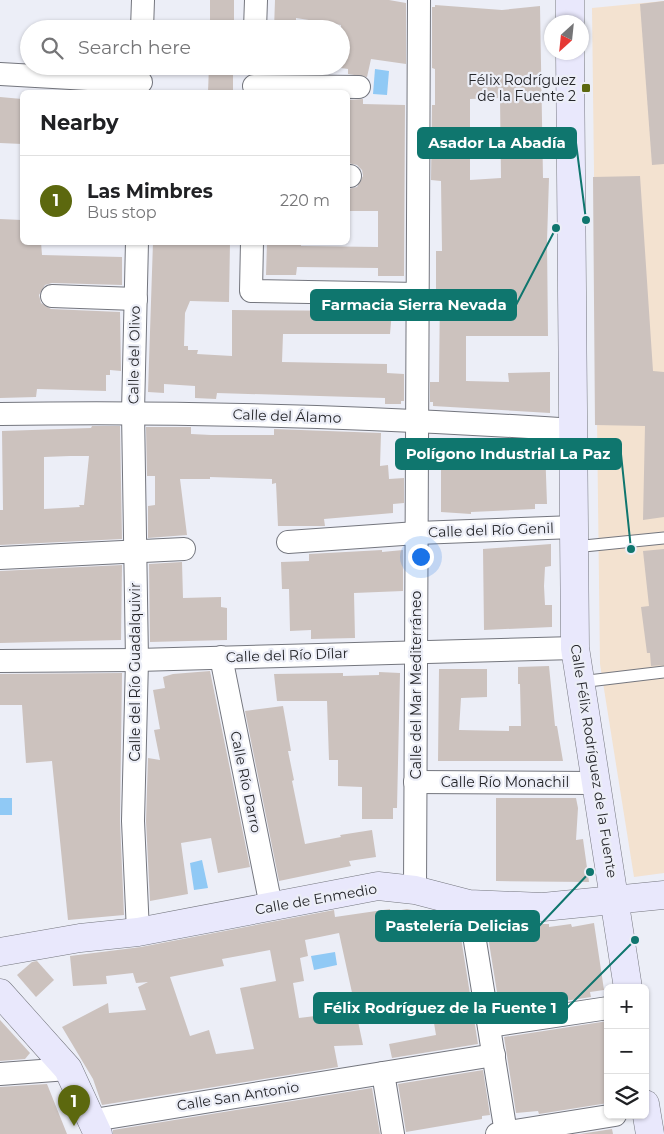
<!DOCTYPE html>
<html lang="en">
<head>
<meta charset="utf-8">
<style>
	:root { --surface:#fff; --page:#f2f2f2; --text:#202124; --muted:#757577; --line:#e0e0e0; --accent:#5c680e }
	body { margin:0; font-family:Montserrat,sans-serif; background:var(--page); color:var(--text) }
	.controls { position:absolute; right:15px; bottom:15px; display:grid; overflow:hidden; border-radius:8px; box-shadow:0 1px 4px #0004 }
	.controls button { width:45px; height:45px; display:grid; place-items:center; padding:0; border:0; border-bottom:1px solid var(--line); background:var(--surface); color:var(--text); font:25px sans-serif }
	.compass { position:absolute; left:544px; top:15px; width:45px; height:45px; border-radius:50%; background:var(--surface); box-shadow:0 1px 4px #0004; rotate:207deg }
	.you { position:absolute; left:420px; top:556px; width:18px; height:18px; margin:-12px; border:4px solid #fff; border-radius:50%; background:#1a73e8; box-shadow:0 0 0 8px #1a73e833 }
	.badge { display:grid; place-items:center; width:32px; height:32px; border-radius:50%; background:var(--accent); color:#fff; font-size:16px; font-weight:700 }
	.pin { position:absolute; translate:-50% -41px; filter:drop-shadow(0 1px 2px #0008) }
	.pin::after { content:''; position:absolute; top:26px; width:18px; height:15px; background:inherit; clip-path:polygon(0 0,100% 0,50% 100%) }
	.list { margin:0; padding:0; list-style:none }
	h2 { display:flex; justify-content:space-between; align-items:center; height:65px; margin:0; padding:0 20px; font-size:21px }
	h2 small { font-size:16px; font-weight:400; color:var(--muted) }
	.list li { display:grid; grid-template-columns:32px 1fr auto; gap:15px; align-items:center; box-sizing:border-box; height:90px; padding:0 20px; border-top:1px solid var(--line) }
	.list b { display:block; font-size:19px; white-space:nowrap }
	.list p { margin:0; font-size:16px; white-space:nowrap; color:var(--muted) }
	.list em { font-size:16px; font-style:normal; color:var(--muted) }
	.icon { flex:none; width:28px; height:28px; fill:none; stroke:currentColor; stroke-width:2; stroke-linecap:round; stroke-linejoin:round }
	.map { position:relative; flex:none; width:664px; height:1134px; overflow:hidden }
	.search { position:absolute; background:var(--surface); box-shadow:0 1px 4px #0004; left:20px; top:20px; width:330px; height:55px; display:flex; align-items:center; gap:12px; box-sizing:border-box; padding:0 18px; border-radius:28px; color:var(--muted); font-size:19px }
	.panel { position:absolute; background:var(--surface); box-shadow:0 1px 4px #0004; left:20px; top:90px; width:330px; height:155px; border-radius:8px }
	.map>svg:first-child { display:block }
	.industrial { fill:#f3e2d0 }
	.water { fill:#90c9f5 }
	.building { fill:#ccc2be; fill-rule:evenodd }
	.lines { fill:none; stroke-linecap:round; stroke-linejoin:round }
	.lane-casing { stroke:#74767e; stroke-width:13 }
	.street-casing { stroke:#74767e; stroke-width:24 }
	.secondary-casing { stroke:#74767e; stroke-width:29 }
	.lane { stroke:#fff; stroke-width:11 }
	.street { stroke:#fff; stroke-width:22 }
	.secondary { stroke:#e9e8fc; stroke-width:28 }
	.poi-dot { fill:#5c680e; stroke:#eceef7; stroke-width:2 }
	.labels { text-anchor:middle; stroke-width:4.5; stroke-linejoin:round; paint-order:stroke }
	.poi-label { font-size:14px; fill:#242529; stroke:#eceef7; text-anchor:end }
	.street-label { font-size:14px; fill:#242529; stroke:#eceef7 }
	.leader { fill:none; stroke:#0f766e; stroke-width:2 }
	.callout-dot { fill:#0f766e; stroke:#eceef7; stroke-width:2 }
	.callout { fill:#0f766e; stroke:#0f766e; stroke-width:2 }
	.callout-label { font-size:15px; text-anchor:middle; font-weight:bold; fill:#fff }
</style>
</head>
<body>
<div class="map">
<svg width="664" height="1134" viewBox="0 0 664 1134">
	<rect width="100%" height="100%" fill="#eceef7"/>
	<path class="industrial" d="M664 1V873L634 877 600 664 592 8Z"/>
	<g class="water">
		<path d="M375 69 389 71 387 95 373 94Z"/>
		<rect x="0" y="798" width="12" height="17"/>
		<path d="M202 860 208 888 194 890 190 863Z"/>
		<path d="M335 952 337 965 314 970 311 956Z"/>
	</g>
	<g class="building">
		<rect x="210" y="0" width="24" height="29"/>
		<path d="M275 0H389L406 3V64L371 59 367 77 348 74V69L341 68V25L296 18V29H274Z"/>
		<path d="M664 1V164L652 165 640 4Z"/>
		<path d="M435 5 502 10 540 6 543 178H549L547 241 548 336H466V381L509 382 508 373 550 372V413L433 406V402H430V382H439L440 291H436V251H442L441 181 431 180 432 105H435V69L432 68V7H435ZM500 98 501 178 470 180V99Z"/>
		<path d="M209 66H233V92H208Z"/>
		<path d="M0 97 22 99V144L0 143Z"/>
		<path d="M363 99V104L405 105 404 276H378V268L297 267 296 275H266L267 242H301V246L378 247V211H348V189L357 187 363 176 362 170 357 165 348 163V100Z"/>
		<path d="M640 176 653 371 664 372V517L643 520 645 426 595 425 593 177Z"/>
		<path d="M0 219 22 220V242H41L42 255 122 257V285L52 283 45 285 39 295 41 303 51 309 120 312 121 371 110 370V375H106V391L37 389 36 397 0 398Z"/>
		<path d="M153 242H230L229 302 190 301 185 313 184 346H188V350H198L197 354 232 356V310L392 311 390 334H283L282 362 387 364V373L404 374V401H401V404H385V398L217 393 216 399 195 398V386L164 384V393L148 392Z"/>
		<path d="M92 426H120L122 539 0 545V510H3L2 431 91 428ZM70 456H89L84 505H79L80 507 44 509V457Z"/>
		<path d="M146 427H191V434L211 435H274V429L381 433 380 466 388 465 389 479 404 478V503L393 504V513L324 519 325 526H278L276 483 272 484V479L210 477V479H180L187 535 148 538V506L155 505V476H147Z"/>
		<path d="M441 440H472V441L516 444V446L545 447 547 504H535V509L471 512V514L441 512Z"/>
		<path d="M551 544V566L545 567 544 586 545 605H552V627L484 630 483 549Z"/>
		<path d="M664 549V665L651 666 650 653H647L641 607 649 606 643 551Z"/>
		<path d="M382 550V552L403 550V591L354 593 355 638 311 639V630L290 631 289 589H282L281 562 309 561V554Z"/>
		<path d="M182 562 183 598 221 597V607L227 608V640L150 642 149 564Z"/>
		<path d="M122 565 121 640 0 643V571Z"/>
		<path d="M549 666 555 726H557L563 761H438L439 669H487V697L461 698 459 730 509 731V726H521L520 684H518V667Z"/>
		<path d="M210 671 250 867 218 873 211 838 181 843 188 894 150 901 146 821 148 758 160 760 154 730 160 729 153 690 165 688 163 677 173 674Z"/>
		<path d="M379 672 400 673 397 808H393V819H362V787L338 786V760H329L327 701H277L274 674 343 673V676L379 675Z"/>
		<path d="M122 673 120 821 124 915 68 920 52 761 26 763 22 705H0V674Z"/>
		<path d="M283 706 291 751H288L294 780 292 781 305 844 341 837 340 835 372 830 376 857 349 861 351 866 279 881 245 711Z"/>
		<path d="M496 798H576L578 808 576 840 583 839 589 882 496 881Z"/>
		<path d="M390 909V912L407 909 458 919 478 1044 392 1058 389 1044 436 1035 431 1005 357 1017 356 1012 363 1045 334 1046 338 1067 102 1105 93 1079 62 1027 108 1003 109 1013 146 1010 138 987 148 982 136 983 133 973 106 976 107 984 73 986 70 956 141 947 334 910 335 917ZM339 933 356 1011 299 1018 293 983 304 981 300 958 308 956 305 940ZM270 950 276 981 240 988 254 1049 216 1054 209 1030 190 1036 170 977 224 966 222 959Z"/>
		<path d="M594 923 604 990 590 992 591 997 500 1011 486 924 491 925 492 931 531 924H549V927L571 924 572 927Z"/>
		<path d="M37 961 54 980 36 997 17 975 32 962Z"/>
		<path d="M0 1020 30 1053 25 1059 0 1061Z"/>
		<path d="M608 1021V1103L539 1114 538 1111 516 1113 504 1037Z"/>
		<path d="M483 1070 490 1115 482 1116V1119L406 1132 398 1084Z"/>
		<path d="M47 1084 67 1134H0V1087Z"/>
		<path d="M372 1088 380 1134H113V1130Z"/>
		<path d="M612 1129 613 1134H580Z"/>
	</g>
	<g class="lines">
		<defs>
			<g id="lane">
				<path d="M574 547 664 538"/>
				<path d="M580 682 664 672"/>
			</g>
			<g id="street">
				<path d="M142 29 143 0"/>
				<path d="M255 29 256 0"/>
				<path d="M0 74 141 82"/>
				<path d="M254 86 359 87"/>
				<path d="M348 176H350"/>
				<path d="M137 242 133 412 137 660 133 821 138 932"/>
				<path d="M252 242 251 291 418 294"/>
				<path d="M52 296 136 299"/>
				<path d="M0 414C192 411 382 417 574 430"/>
				<path d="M288 542 417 533 574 527"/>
				<path d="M0 558 184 549"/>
				<path d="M221 657 271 906"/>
				<path d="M0 661 137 660 575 648"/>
				<path d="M415 782 595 783"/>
				<path d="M415 890 419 0"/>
				<path d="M469 904 506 1133"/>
				<path d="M489 1026 608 1008"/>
				<path d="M383 1073 393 1134"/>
				<path d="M0 1074 68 1069"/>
				<path d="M94 1120 494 1055"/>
				<path d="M497 1134 615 1115"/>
			</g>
			<g id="secondary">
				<path d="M570 0V22"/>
				<path d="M570 52 575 648 628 988"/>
				<path d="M0 952 80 938 138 932 378 886 415 890 469 904 543 907 664 895"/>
				<path d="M0 993 68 1069 98 1134"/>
				<path d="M645 1104 650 1134"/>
			</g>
		</defs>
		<use href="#lane" class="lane-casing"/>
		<use href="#street" class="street-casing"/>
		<use href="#secondary" class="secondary-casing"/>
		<use href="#lane" class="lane"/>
		<use href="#street" class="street"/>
		<use href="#secondary" class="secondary"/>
	</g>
	<rect class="poi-dot" x="581" y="83" width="10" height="10" rx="2.5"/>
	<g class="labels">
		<g class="poi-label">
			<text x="576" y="85">Félix Rodríguez<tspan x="576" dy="16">de la Fuente 2</tspan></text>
		</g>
		<g class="street-label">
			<text transform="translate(134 355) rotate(-89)" y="5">Calle del Olivo</text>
			<text transform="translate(287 416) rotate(2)" y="5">Calle del Álamo</text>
			<text transform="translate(491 530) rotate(-2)" y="5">Calle del Río Genil</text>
			<text transform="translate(287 655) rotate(-2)" y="5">Calle del Río Dílar</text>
			<text transform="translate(135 672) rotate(-90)" y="5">Calle del Río Guadalquivir</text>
			<text transform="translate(416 685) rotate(-90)" y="5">Calle del Mar Mediterráneo</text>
			<text transform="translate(594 761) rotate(81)" y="5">Calle Félix Rodríguez de la Fuente</text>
			<text transform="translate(246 782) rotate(78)" y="5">Calle Río Darro</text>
			<text x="505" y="787">Calle Río Monachil</text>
			<text transform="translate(316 899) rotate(-10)" y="5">Calle de Enmedio</text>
			<text transform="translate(238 1096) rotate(-9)" y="5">Calle San Antonio</text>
		</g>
	</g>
	<path class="leader" d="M586 220L576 143M556 228L516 305M631 549L621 454M590 872L539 926M635 940L567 1008"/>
	<g class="callout-dot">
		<circle cx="586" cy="220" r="5"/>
		<circle cx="556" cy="228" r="5"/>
		<circle cx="631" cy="549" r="5"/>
		<circle cx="590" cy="872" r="5"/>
		<circle cx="635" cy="940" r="5"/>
	</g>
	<g class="callout">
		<rect x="418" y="128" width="158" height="30" rx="5"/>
		<rect x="311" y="290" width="205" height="30" rx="5"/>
		<rect x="396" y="439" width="225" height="30" rx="5"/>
		<rect x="376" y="911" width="163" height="30" rx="5"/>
		<rect x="314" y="993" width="253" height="30" rx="5"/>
	</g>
	<g class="callout-label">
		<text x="497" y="148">Asador La Abadía</text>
		<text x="414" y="310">Farmacia Sierra Nevada</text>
		<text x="508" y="459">Polígono Industrial La Paz</text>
		<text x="457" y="931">Pastelería Delicias</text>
		<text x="440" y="1013">Félix Rodríguez de la Fuente 1</text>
	</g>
</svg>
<div class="controls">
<button>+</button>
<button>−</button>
<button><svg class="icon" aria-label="layers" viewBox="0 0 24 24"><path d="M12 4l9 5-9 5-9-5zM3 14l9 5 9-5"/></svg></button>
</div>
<svg class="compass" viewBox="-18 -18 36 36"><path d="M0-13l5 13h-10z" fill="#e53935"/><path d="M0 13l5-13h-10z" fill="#757577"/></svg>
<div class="you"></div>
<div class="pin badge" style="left:74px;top:1126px">1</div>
<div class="search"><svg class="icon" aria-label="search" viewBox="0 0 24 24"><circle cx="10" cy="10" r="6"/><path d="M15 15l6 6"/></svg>Search here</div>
<section class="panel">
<h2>Nearby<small></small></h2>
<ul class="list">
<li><span class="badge">1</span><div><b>Las Mimbres</b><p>Bus stop</p></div><em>220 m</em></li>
</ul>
</section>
</div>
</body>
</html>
